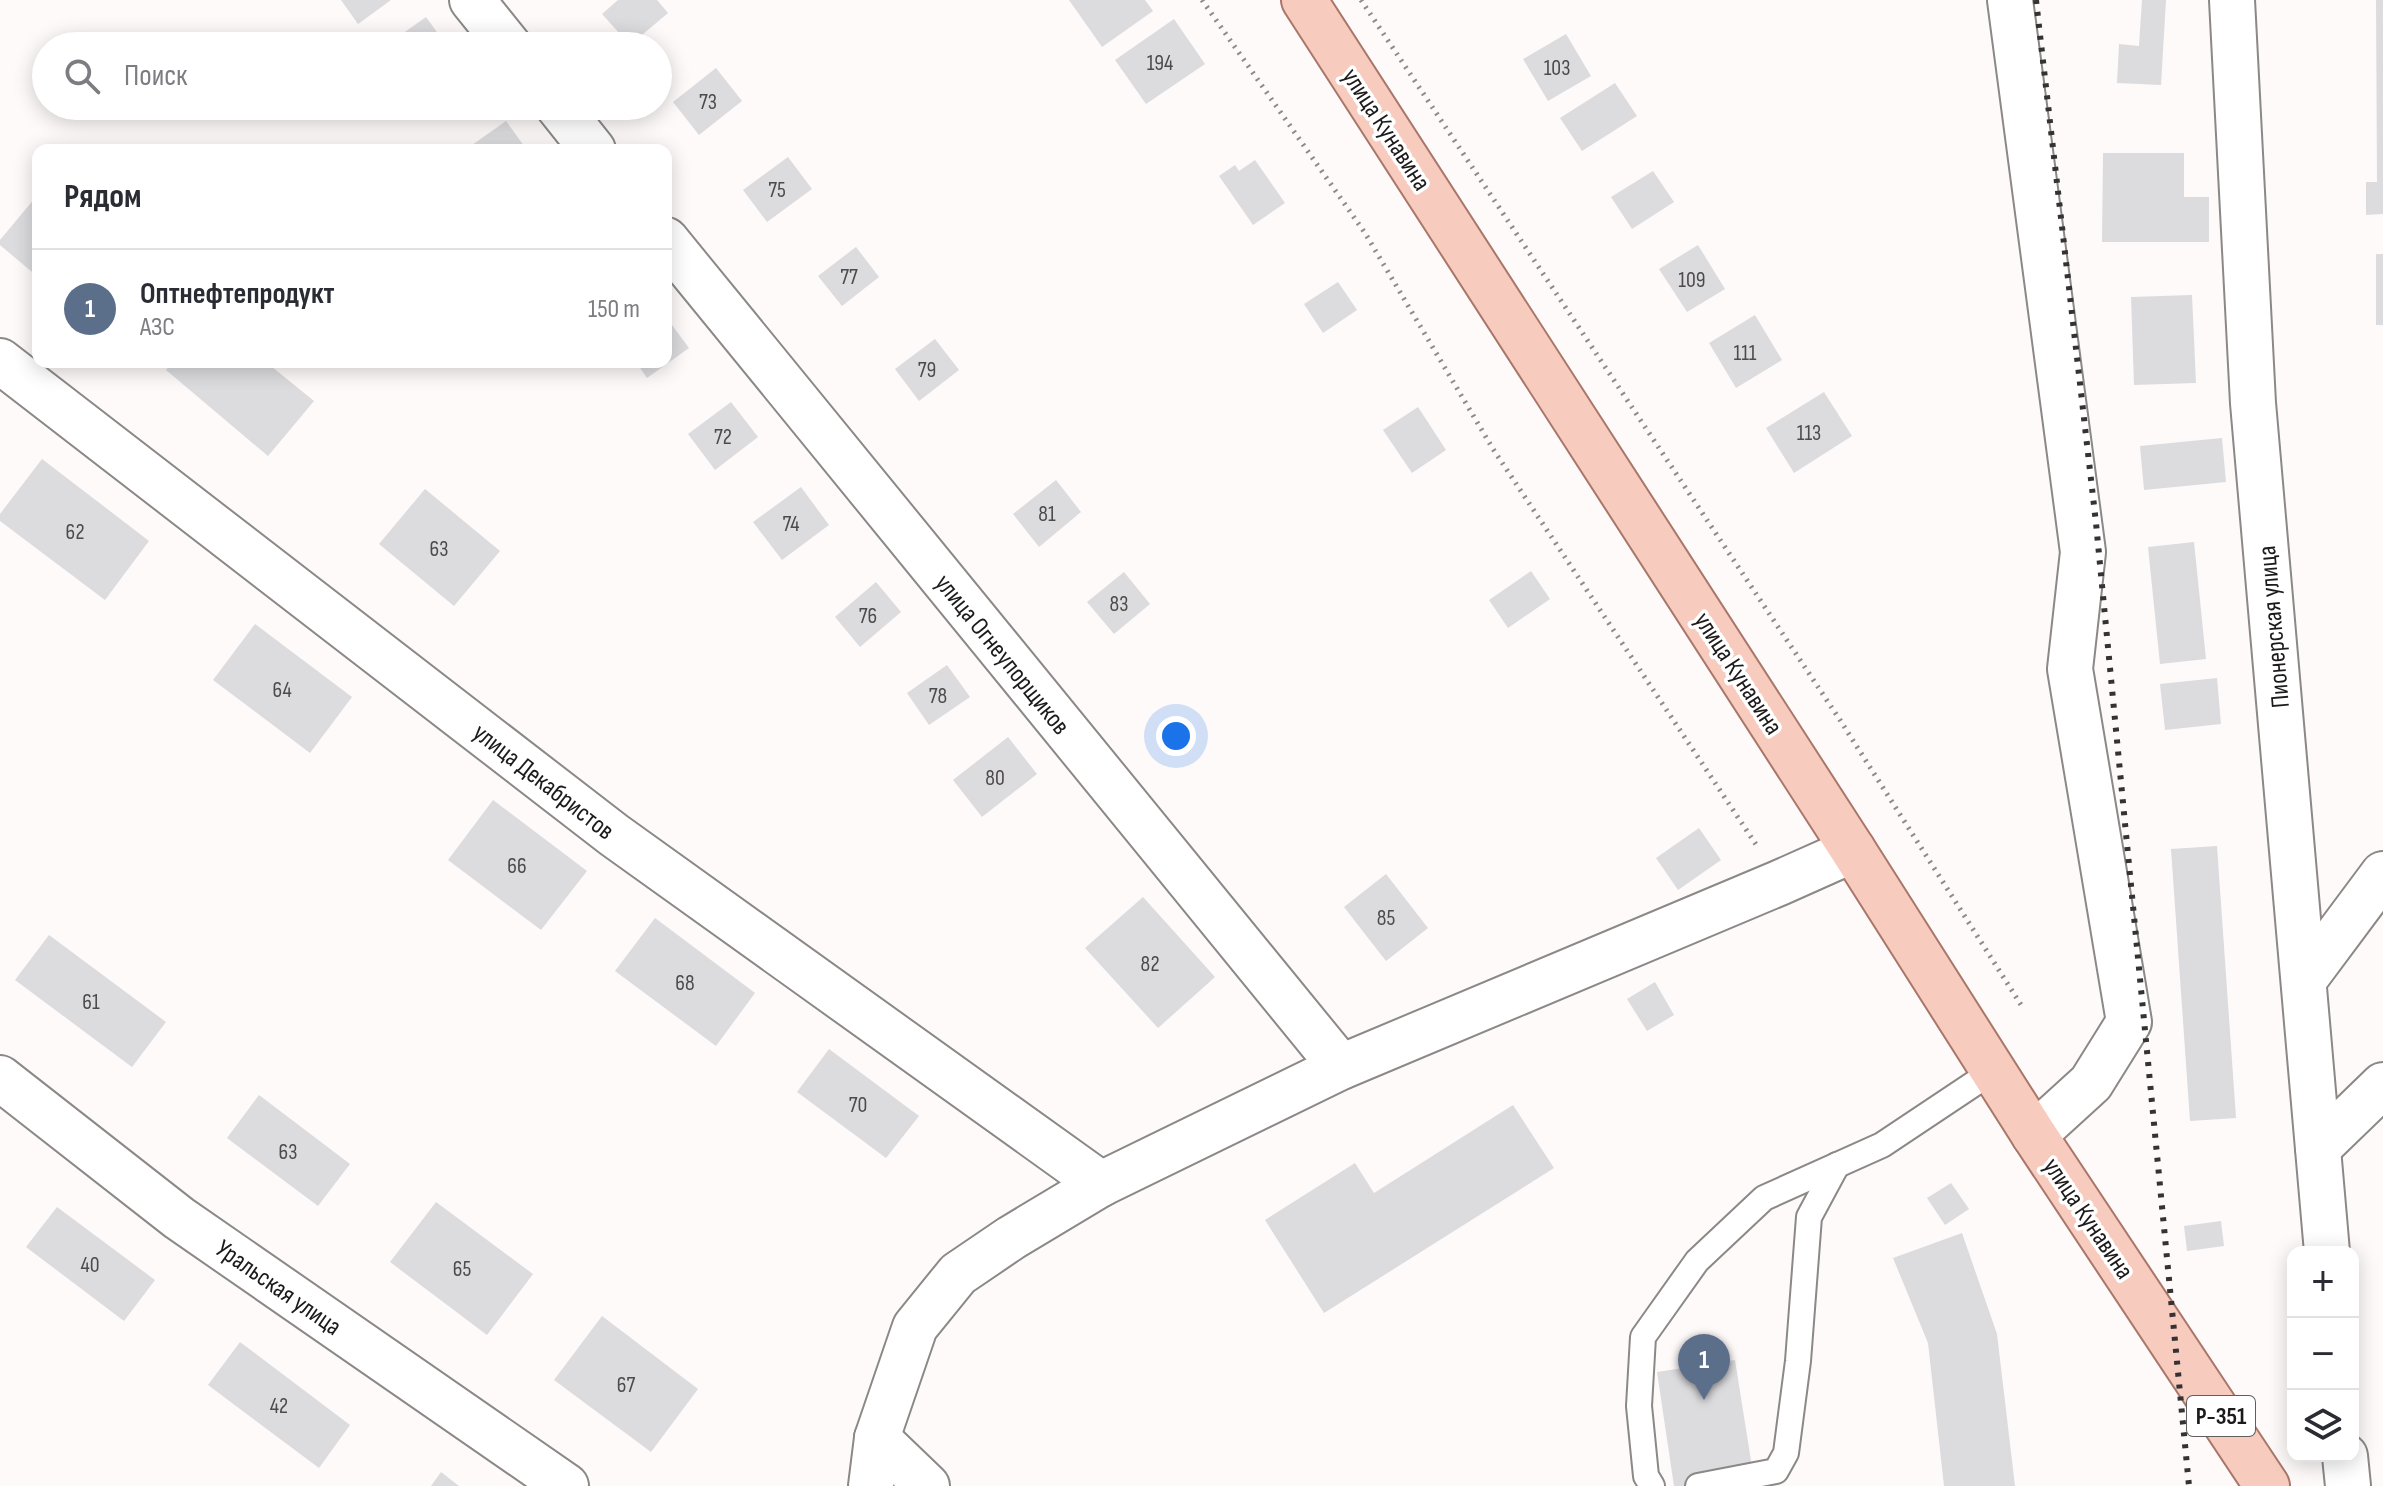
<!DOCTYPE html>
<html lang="ru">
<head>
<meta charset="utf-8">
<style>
	:root { --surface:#fff; --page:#f7f7f7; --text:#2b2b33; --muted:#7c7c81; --line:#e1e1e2; --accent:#7a7519 }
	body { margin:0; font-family:"Sofia Sans Condensed",sans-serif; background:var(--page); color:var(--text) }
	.controls { position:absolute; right:24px; bottom:24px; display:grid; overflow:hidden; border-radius:16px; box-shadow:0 4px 20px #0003 }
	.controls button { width:72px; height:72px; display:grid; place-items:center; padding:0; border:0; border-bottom:2px solid var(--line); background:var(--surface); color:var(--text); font:40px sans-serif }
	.you { position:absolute; left:1176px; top:736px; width:28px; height:28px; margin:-20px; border:6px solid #fff; border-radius:50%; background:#1a73e8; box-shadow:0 0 0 12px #1a73e833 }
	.badge { display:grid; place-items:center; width:52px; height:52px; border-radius:50%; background:var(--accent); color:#fff; font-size:26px; font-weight:700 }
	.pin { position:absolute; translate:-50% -66px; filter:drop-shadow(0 2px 4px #0008) }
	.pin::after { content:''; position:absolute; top:42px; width:28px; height:24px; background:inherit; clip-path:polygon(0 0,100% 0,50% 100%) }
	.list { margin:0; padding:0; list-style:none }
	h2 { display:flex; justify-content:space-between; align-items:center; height:104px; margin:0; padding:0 32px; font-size:34px }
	h2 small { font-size:26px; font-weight:400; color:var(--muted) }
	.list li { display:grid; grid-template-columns:52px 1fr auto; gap:24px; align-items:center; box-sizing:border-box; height:120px; padding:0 32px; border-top:2px solid var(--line) }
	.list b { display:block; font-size:30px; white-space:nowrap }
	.list p { margin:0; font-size:26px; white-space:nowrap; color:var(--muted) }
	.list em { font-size:26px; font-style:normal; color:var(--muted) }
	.icon { flex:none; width:44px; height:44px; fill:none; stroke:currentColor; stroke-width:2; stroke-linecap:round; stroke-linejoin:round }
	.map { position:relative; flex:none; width:2383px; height:1486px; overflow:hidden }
	.search { position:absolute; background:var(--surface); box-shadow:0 4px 20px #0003; left:32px; top:32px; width:640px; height:88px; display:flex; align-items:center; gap:20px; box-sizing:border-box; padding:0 28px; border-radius:44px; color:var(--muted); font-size:30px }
	.panel { position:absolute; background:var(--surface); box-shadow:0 4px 20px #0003; left:32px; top:144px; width:640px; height:224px; border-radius:16px }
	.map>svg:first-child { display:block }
	.building { fill:#dcdbde }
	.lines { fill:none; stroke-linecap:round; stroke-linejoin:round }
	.service-casing { stroke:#8b8886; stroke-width:28 }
	.minor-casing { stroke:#8b8886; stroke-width:48 }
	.primary-casing { stroke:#a8776a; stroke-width:48 }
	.path { stroke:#8e8b8a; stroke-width:5; stroke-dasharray:2 6; stroke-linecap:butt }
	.service { stroke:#fff; stroke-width:24 }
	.minor { stroke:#fff; stroke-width:44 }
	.primary { stroke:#f8cbbf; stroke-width:44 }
	.rail { stroke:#343232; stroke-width:6; stroke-dasharray:4 8; stroke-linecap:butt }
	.labels { text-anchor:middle; stroke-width:7; stroke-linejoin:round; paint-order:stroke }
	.number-label { font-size:22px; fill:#4c4a4b }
	.shield { fill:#fff; stroke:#605f5f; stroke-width:2 }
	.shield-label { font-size:24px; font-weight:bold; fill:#1c1a1a }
	.street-label { font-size:26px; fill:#1c1a1a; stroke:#fff }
</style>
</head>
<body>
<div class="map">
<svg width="2383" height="1486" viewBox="0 0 2383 1486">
	<rect width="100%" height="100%" fill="#fefaf9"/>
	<g class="building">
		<path d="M341 0H391L358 24Z"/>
		<path d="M618 0H657L668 13 630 45 602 14Z"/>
		<path d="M1069 0H1145L1153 11 1102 47Z"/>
		<path d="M2142 0H2166L2161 85 2117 83 2119 44 2139 46Z"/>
		<path d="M2376 0H2383V214L2366 215V182H2377Z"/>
		<path d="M426 17 447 46H385Z"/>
		<path d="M1174 19 1205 64 1146 104 1115 60Z"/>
		<path d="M1566 34 1591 76 1548 101 1523 59Z"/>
		<path d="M716 68 742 101 699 135 673 102Z"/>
		<path d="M1615 83 1637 116 1582 151 1560 118Z"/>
		<path d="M506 121 527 150H465Z"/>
		<path d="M2103 153H2184V197H2209V242H2102Z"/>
		<path d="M788 157 812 189 767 222 743 190Z"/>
		<path d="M1255 160 1285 203 1253 225 1219 176 1235 165 1239 171Z"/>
		<path d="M1653 171 1674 202 1632 229 1611 197Z"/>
		<path d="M35 198 38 200V277L0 245V240Z"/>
		<path d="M1698 245 1725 289 1687 312 1659 269Z"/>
		<path d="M856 247 879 277 842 306 818 276Z"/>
		<rect x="2376" y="254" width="7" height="71"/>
		<path d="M1338 282 1357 310 1323 333 1304 304Z"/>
		<path d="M2192 295 2196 383 2134 385 2131 297Z"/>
		<path d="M1755 315 1782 360 1736 388 1709 343Z"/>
		<path d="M666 317 689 348 647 378 636 362H666Z"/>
		<path d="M935 339 959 370 919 401 895 369Z"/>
		<path d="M173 362H266L314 401 268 456 166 370Z"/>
		<path d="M1824 392 1852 436 1794 473 1766 428Z"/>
		<path d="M731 402 758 437 715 470 688 434Z"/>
		<path d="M1418 407 1446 450 1412 473 1383 430Z"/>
		<path d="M2222 438 2226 482 2144 490 2140 446Z"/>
		<path d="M42 459 149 541 105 600 0 521V514Z"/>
		<path d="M1056 480 1081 512 1039 547 1013 514Z"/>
		<path d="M801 487 829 525 782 560 753 522Z"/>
		<path d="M425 489 500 551 454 606 379 544Z"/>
		<path d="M2194 542 2206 659 2160 664 2148 547Z"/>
		<path d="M1531 571 1550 599 1508 628 1489 600Z"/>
		<path d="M1124 572 1150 604 1114 634 1087 602Z"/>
		<path d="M876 582 901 612 860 647 835 617Z"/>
		<path d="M255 624 352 697 310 753 213 680Z"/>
		<path d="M947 665 970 697 929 725 907 693Z"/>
		<path d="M2217 678 2221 724 2165 730 2160 684Z"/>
		<path d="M1008 737 1037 774 982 817 953 780Z"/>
		<path d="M493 800 587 871 541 930 448 860Z"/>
		<path d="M1699 828 1721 860 1678 890 1656 858Z"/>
		<path d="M2217 846 2236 1118 2190 1121 2171 849Z"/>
		<path d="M1386 874 1428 928 1386 961 1344 907Z"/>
		<path d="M1143 897 1215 977 1158 1028 1085 948Z"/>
		<path d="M655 918 755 993 716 1046 615 971Z"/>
		<path d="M49 935 166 1022 132 1067 15 980Z"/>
		<path d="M1655 982 1674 1015 1647 1031 1627 999Z"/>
		<path d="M829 1049 919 1116 886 1158 797 1092Z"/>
		<path d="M259 1095 350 1164 318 1206 227 1138Z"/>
		<path d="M1513 1105 1554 1168 1324 1313 1265 1220 1355 1163 1374 1193Z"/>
		<path d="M1951 1183 1969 1209 1945 1225 1927 1198Z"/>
		<path d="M436 1202 533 1274 487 1335 390 1262Z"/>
		<path d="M57 1207 155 1280 124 1321 26 1247Z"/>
		<path d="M2221 1221 2224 1246 2187 1251 2184 1226Z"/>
		<path d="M1962 1233 1997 1334 2015 1486H1944L1928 1343 1893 1258Z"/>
		<path d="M602 1316 698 1389 651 1452 554 1380Z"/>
		<path d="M240 1342 350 1425 319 1468 208 1385Z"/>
		<path d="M1735 1360 1755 1486H1674L1657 1372Z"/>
		<path d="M441 1472 459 1486H431Z"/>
	</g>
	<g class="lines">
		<defs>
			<g id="service">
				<path d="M1652 1486 1646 1476 1639 1406 1643 1337 1697 1261 1764 1198 1882 1145 1993 1071"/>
				<path d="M1698 1486 1776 1471 1786 1453 1798 1361 1809 1217 1837 1165"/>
			</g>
			<g id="minor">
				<path d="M472 0 509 46"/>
				<path d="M2010 0 2083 552 2070 669 2129 1022 2091 1083 2034 1135"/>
				<path d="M2232 0 2253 403 2327 1252"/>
				<path d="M558 106 593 150"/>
				<path d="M666 240 1341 1067"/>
				<path d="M0 361 614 835 1101 1184"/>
				<path d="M2304 980 2383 874"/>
				<path d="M0 1078 179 1218 566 1486"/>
				<path d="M2318 1148 2383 1085"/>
				<path d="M877 1438 927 1486"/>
				<path d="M2345 1456 2348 1486"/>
				<path d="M871 1486 877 1438 915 1327 958 1274 1011 1238 1101 1184 1341 1067 1779 883 1853 850"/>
			</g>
			<path id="primary" d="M1304 0 1853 850 2034 1135 2267 1486"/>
		</defs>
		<use href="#service" class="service-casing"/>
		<use href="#minor" class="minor-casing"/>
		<use href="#primary" class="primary-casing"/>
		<g class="path">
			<path d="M1202 0 1365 233 1493 449 1759 849"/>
			<path d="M1361 0 1840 720 2023 1008"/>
		</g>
		<use href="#service" class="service"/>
		<use href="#minor" class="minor"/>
		<use href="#primary" class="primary"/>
		<path class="rail" d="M2036 0 2096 523 2189 1486"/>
	</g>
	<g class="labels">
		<g class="number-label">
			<text x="1160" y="70">194</text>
			<text x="1557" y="75">103</text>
			<text x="708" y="109">73</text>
			<text x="777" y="197">75</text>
			<text x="849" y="284">77</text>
			<text x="1692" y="287">109</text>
			<text x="1745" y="360">111</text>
			<text x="927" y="377">79</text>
			<text x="1809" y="440">113</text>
			<text x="723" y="444">72</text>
			<text x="1047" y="521">81</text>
			<text x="791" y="531">74</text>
			<text x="75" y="539">62</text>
			<text x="439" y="556">63</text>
			<text x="1119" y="611">83</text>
			<text x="868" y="623">76</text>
			<text x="282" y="697">64</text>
			<text x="938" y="703">78</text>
			<text x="995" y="785">80</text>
			<text x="517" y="873">66</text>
			<text x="1386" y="925">85</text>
			<text x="1150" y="971">82</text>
			<text x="685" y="990">68</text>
			<text x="91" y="1009">61</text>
			<text x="858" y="1112">70</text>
			<text x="288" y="1159">63</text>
			<text x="90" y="1272">40</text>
			<text x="462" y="1276">65</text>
			<text x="626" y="1392">67</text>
			<text x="279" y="1413">42</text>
		</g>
		<rect class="shield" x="2187" y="1396" width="68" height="40" rx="6"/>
		<g class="shield-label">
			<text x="2221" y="1424">Р-351</text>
		</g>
		<g class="street-label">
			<text transform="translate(1387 129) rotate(57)" y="9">улица Кунавина</text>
			<text transform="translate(2273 627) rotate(-95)" y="9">Пионерская улица</text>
			<text transform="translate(1003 654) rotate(51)" y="9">улица Огнеупорщиков</text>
			<text transform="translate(1739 673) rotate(57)" y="9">улица Кунавина</text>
			<text transform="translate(544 781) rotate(38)" y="9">улица Декабристов</text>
			<text transform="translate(2089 1218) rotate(56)" y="9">улица Кунавина</text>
			<text transform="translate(279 1287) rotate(35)" y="9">Уральская улица</text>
		</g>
	</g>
</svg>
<div class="controls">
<button>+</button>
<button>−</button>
<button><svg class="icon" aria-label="layers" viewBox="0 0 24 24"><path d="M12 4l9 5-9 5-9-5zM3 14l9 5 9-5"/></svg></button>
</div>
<div class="you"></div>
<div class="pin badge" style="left:1704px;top:1400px;background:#5c6f8a">1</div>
<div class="search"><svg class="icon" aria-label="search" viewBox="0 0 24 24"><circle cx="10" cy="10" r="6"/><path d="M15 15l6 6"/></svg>Поиск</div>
<section class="panel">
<h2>Рядом<small></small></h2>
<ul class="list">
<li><span class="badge" style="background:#5c6f8a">1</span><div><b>Оптнефтепродукт</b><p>АЗС</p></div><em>150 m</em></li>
</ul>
</section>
</div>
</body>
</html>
